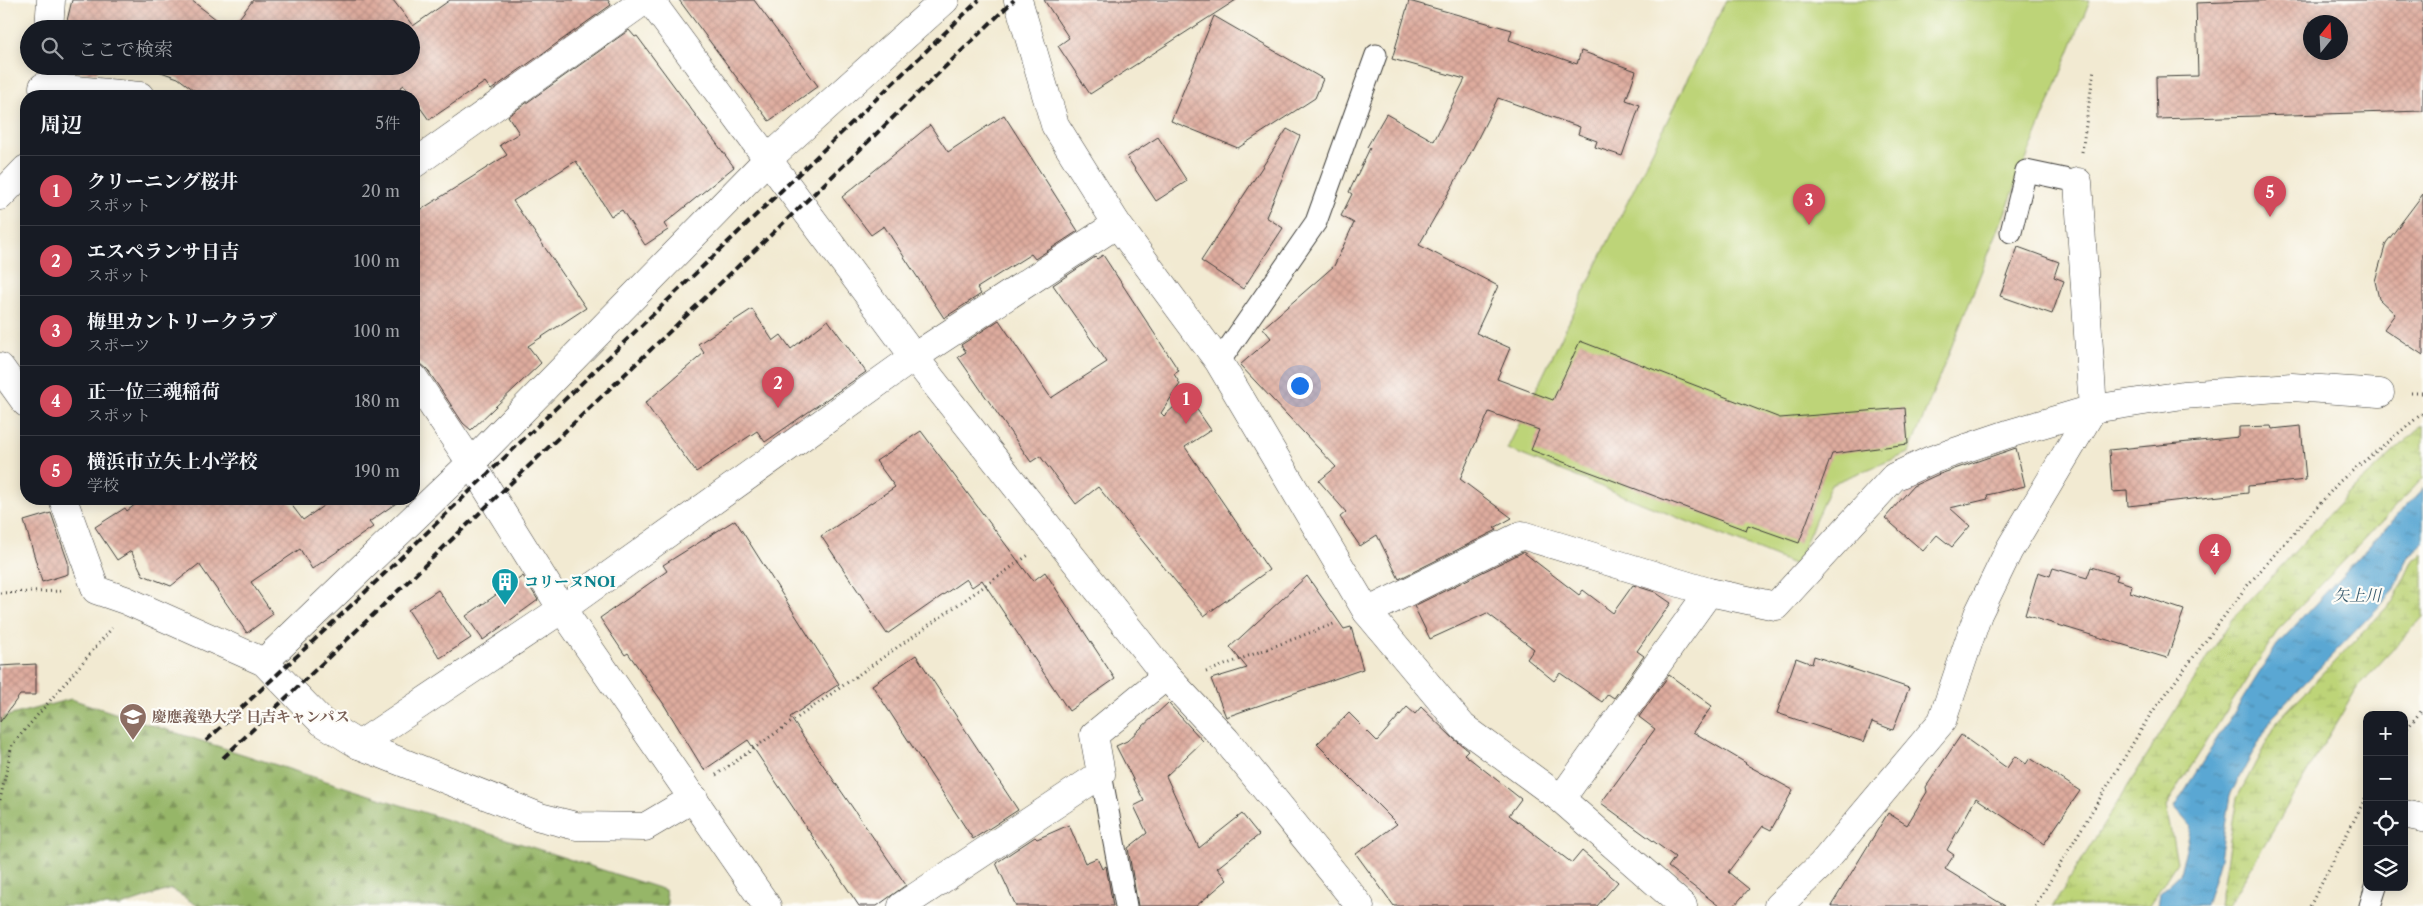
<!DOCTYPE html>
<html lang="ja">
<head>
<meta charset="utf-8">
<style>
	:root { --surface:#171b24; --page:#20242c; --text:#f1f3f6; --muted:#9ea1a6; --line:#363941; --accent:#d1495b }
	body { margin:0; font-family:"Libre Caslon Text","Noto Serif JP",serif; background:var(--page); color:var(--text) }
	.controls { position:absolute; right:15px; bottom:15px; display:grid; overflow:hidden; border-radius:10px; box-shadow:0 2px 12px #0003 }
	.controls button { width:45px; height:45px; display:grid; place-items:center; padding:0; border:0; border-bottom:1px solid var(--line); background:var(--surface); color:var(--text); font:25px sans-serif }
	.compass { position:absolute; left:2303px; top:15px; width:45px; height:45px; border-radius:50%; background:var(--surface); box-shadow:0 2px 12px #0003; rotate:18deg }
	.you { position:absolute; left:1299px; top:385px; width:18px; height:18px; margin:-12px; border:4px solid #fff; border-radius:50%; background:#1a73e8; box-shadow:0 0 0 8px #1a73e833 }
	.badge { display:grid; place-items:center; width:32px; height:32px; border-radius:50%; background:var(--accent); color:#fff; font-size:16px; font-weight:700 }
	.pin { position:absolute; translate:-50% -41px; filter:drop-shadow(0 1px 2px #0008) }
	.pin::after { content:''; position:absolute; top:26px; width:18px; height:15px; background:inherit; clip-path:polygon(0 0,100% 0,50% 100%) }
	.list { margin:0; padding:0; list-style:none }
	h2 { display:flex; justify-content:space-between; align-items:center; height:65px; margin:0; padding:0 20px; font-size:21px }
	h2 small { font-size:16px; font-weight:400; color:var(--muted) }
	.list li { display:grid; grid-template-columns:32px 1fr auto; gap:15px; align-items:center; box-sizing:border-box; height:70px; padding:0 20px; border-top:1px solid var(--line) }
	.list b { display:block; font-size:19px; white-space:nowrap }
	.list p { margin:0; font-size:16px; white-space:nowrap; color:var(--muted) }
	.list em { font-size:16px; font-style:normal; color:var(--muted) }
	.icon { flex:none; width:28px; height:28px; fill:none; stroke:currentColor; stroke-width:2; stroke-linecap:round; stroke-linejoin:round }
	.map { position:relative; flex:none; width:2423px; height:906px; overflow:hidden }
	.search { position:absolute; background:var(--surface); box-shadow:0 2px 12px #0003; left:20px; top:20px; width:400px; height:55px; display:flex; align-items:center; gap:12px; box-sizing:border-box; padding:0 18px; border-radius:28px; color:var(--muted); font-size:19px }
	.panel { position:absolute; background:var(--surface); box-shadow:0 2px 12px #0003; left:20px; top:90px; width:400px; height:415px; border-radius:20px }
	.map>svg:first-child { display:block }
	.forest { fill:url(#forest-firs); stroke:#596942 }
	.wetland { fill:url(#wetland-marsh); stroke:#6c784a }
	.pitch { fill:#bdd478; stroke:#6c784a }
	.water { fill:url(#water-ripples); stroke:#3b6278 }
	.building { fill:url(#building-cross-hatch); fill-rule:evenodd }
	.lines { fill:none; stroke-linecap:round; stroke-linejoin:round }
	.service-casing { stroke:#3c3b37; stroke-width:23 }
	.minor-casing { stroke:#3c3b37; stroke-width:29 }
	.path { stroke:#3c3b37; stroke-width:3; stroke-dasharray:1 4; stroke-linecap:butt }
	.service { stroke:#fff; stroke-width:21 }
	.minor { stroke:#fff; stroke-width:28 }
	.rail { stroke:#1c1c1c; stroke-width:4; stroke-dasharray:8 4; stroke-linecap:butt }
	.labels { text-anchor:middle; stroke-width:4.5; stroke-linejoin:round; paint-order:stroke }
	.culture-label { font-size:15px; font-weight:bold; fill:#0d838f; stroke:#fdfcf7; text-anchor:start }
	.education-label { font-size:15px; font-weight:bold; fill:#785e54; stroke:#fdfcf7; text-anchor:start }
	.water-label { font-size:16px; font-style:italic; fill:#385b6e; stroke:#fdfcf7 }
</style>
</head>
<body>
<div class="map">
<svg width="2423" height="906" viewBox="0 0 2423 906">
	<defs>
		<pattern id="forest-firs" width="22" height="20" patternUnits="userSpaceOnUse" patternTransform="scale(1.25)"><rect width="22" height="20" fill="#96b668"/><path d="M5 1l3.5 6h-7zM16 11l3.5 6h-7z" fill="#7a9355"/></pattern>
		<pattern id="wetland-marsh" width="20" height="14" patternUnits="userSpaceOnUse" patternTransform="scale(1.25)"><rect width="20" height="14" fill="#bdd478"/><path d="M1 5h8M5 5V1M11 12h8M15 12V8" fill="none" stroke="#a2b567"/></pattern>
		<pattern id="water-ripples" width="26" height="14" patternUnits="userSpaceOnUse" patternTransform="scale(1.25)"><rect width="26" height="14" fill="#5aa7d3"/><path d="M2 4q2-2 4 0t4 0M15 11q2-2 4 0t4 0" fill="none" stroke="#4a87aa"/></pattern>
		<pattern id="building-cross-hatch" width="8" height="8" patternUnits="userSpaceOnUse" patternTransform="scale(1.25)"><rect width="8" height="8" fill="#deac9e"/><path d="M0 0l8 8M0 8l8-8" fill="none" stroke="#be9388"/></pattern>
	</defs>
	<rect width="100%" height="100%" fill="#fdfcf7"/>
	<filter id="ink" filterUnits="userSpaceOnUse"><feTurbulence type="fractalNoise" baseFrequency=".02" numOctaves="2"/><feDisplacementMap in="SourceGraphic" scale="10" xChannelSelector="R" yChannelSelector="G"/><feConvolveMatrix kernelMatrix="1 2 1 2 8 2 1 2 1" color-interpolation-filters="sRGB"/></filter>
	<filter id="wash" filterUnits="userSpaceOnUse"><feTurbulence type="fractalNoise" baseFrequency=".0096" numOctaves="4" result="noise"/><feDisplacementMap in="SourceGraphic" scale="20" xChannelSelector="R" yChannelSelector="G"/><feGaussianBlur stdDeviation="1.12" result="paint"/><feColorMatrix in="noise" values="0 0 0 0 0 0 0 0 0 0 0 0 0 0 0 0 0 1.4 0 .05"/><feComposite in="paint" operator="in"/></filter>
	<g filter="url(#wash)">
		<rect width="100%" height="100%" fill="#f2ead2"/>
		<path class="forest" d="M71 699 665 890 668 906H198L171 889 121 906H0V718Z"/>
		<g class="wetland">
			<path d="M2423 425V478L2278 630 2166 806 2177 862 2149 906H2053L2232 619 2353 489Z"/>
			<path d="M2423 553V617L2357 688 2228 906H2219L2237 798 2279 719 2394 600 2413 560Z"/>
		</g>
		<path class="pitch" d="M1726 0H2090L1909 453 1831 484 1796 565 1507 449Z"/>
		<path class="water" d="M2423 488V543L2407 558 2394 591 2274 715 2230 795 2220 859 2206 906H2158L2160 893 2180 874 2191 827 2174 807 2277 645Z"/>
		<g id="blocks">
			<g class="building">
				<path d="M72 0H191L229 29H65Z"/>
				<path d="M253 0H393L413 26 450 0H608L611 5 491 90 485 82 429 120 404 85 389 96H202L178 78 144 66H411V29H231Z"/>
				<path d="M679 0H754L818 86 769 121Z"/>
				<path d="M1044 0H1236L1090 94 1058 46 1069 38Z"/>
				<path d="M2280 0H2423V111L2157 119 2156 77 2198 76 2196 3ZM2310 22H2340V52H2310Z"/>
				<path d="M1409 1 1512 30 1509 40 1577 64 1581 51 1636 71 1626 100 1640 105 1622 156 1595 147 1597 141 1578 134 1580 127 1498 98 1466 162 1419 245 1498 286 1476 333 1510 348 1497 379 1553 400 1580 341 1780 418 1905 408 1908 444 1832 454 1799 543 1748 525 1746 530 1531 450 1539 430 1489 412 1460 479 1512 518 1494 528 1497 530 1399 579 1377 535 1360 546 1340 517 1346 512 1319 481 1336 467 1240 365 1271 338 1263 328 1334 266 1354 223 1341 216 1352 194 1349 192 1370 148 1367 147 1386 114 1434 141 1465 79 1392 59Z"/>
				<path d="M1214 16 1323 79 1315 98 1238 148 1171 121Z"/>
				<path d="M629 30 635 37 637 36 734 167 664 224 668 230 645 245 622 210 611 216 576 161 513 201 586 308 528 346 541 363 471 430 463 423 427 369 421 364 414 362V214L507 155 500 145 519 133 508 116Z"/>
				<path d="M66 66H97V73L65 70Z"/>
				<path d="M1004 115 1078 231 1035 259 1031 254 977 288 981 294 944 318 884 226 871 235 842 197 930 125 948 152Z"/>
				<path d="M1287 129 1300 136 1266 217 1283 228 1243 289 1201 261Z"/>
				<path d="M1158 137 1187 181 1156 201 1127 157Z"/>
				<path d="M2423 194V355L2384 329 2395 314 2379 299 2375 281 2386 243Z"/>
				<path d="M2018 247 2059 262 2054 277 2064 281 2052 314 2000 296Z"/>
				<path d="M1103 255 1179 371 1174 374 1180 384 1161 413 1164 416 1187 395 1211 430 1185 447 1269 570 1204 616 1098 487 1076 504 1040 456 1031 462 958 357 966 352 961 345 999 320 1051 398 1107 362 1053 285 1095 257 1097 259Z"/>
				<path d="M752 309 773 341 781 335 791 349 828 320 866 372 765 442 757 431 696 472 645 403 704 353 698 344Z"/>
				<path d="M2271 426 2272 429 2301 426 2306 480 2248 486V493L2128 506 2127 491 2112 492 2109 450 2239 437V427Z"/>
				<path d="M921 431 1033 581 1045 572 1115 679 1069 711 982 580 972 587 966 579 887 634 821 536 895 487 876 461Z"/>
				<path d="M2016 448 2025 486 1987 495 1988 499 1950 508 1970 526 1952 547 1937 535 1923 551 1885 518 1913 486 1937 475Z"/>
				<path d="M142 499H287L303 520 333 499H402L369 522 373 527 312 569 300 549 251 582 273 614 247 633 199 564 171 586 143 575 131 551 117 560 95 527 125 508 127 511Z"/>
				<path d="M51 513 68 562V574L42 582 24 521Z"/>
				<path d="M735 520 839 684 790 717 906 885 877 906H859L748 740 704 770 663 703 628 653 625 655 600 618 667 571 663 565Z"/>
				<path d="M1523 552 1579 595 1583 590 1613 613 1633 585 1655 592 1671 603 1637 651 1644 656 1614 698 1608 694 1602 702 1560 673 1554 681 1527 659 1534 649 1487 613 1430 639 1414 606Z"/>
				<path d="M2091 567 2118 575 2116 580 2132 585 2130 592 2184 610 2167 658 2025 615 2038 572 2050 576 2053 568 2087 578Z"/>
				<path d="M523 576 538 600 483 640 466 616Z"/>
				<path d="M1307 576 1344 629 1351 627 1363 669 1226 717 1211 679 1247 668 1230 647Z"/>
				<path d="M438 590 471 638 440 658 408 610Z"/>
				<path d="M916 655 1018 810 973 839 872 685Z"/>
				<path d="M1814 656 1909 688 1893 730 1872 722 1864 742 1777 713 1796 658 1812 664Z"/>
				<path d="M36 664V695H20L0 722V666Z"/>
				<path d="M1669 675 1712 706 1693 732 1746 763 1745 764 1793 790 1771 830 1763 826 1728 872 1749 889 1734 906H1719L1668 867 1675 857 1601 803 1655 729 1639 717Z"/>
				<path d="M1168 703 1203 741 1166 776 1199 848 1242 814 1259 835 1217 868 1227 880 1196 906H1138L1128 848 1147 833 1134 806 1144 801 1116 746 1127 741Z"/>
				<path d="M1407 707 1415 714 1421 707 1454 739 1468 750 1464 754 1521 799 1509 815 1572 863 1582 851 1618 882 1597 906H1394L1356 854 1397 824 1317 744 1349 713 1377 741Z"/>
				<path d="M1961 735 2007 768 2015 756 2026 764 2030 758 2080 791 2044 844 1976 798 1947 850 1954 855 1945 869 2005 906H1831L1888 813 1907 825 1927 792 1926 787Z"/>
				<path d="M1069 825 1085 863 1097 858 1102 869 1106 866 1113 906H1016L996 863 1035 837 1037 839Z"/>
			</g>
		</g>
	</g>
	<g filter="url(#ink)">
		<use href="#blocks" fill-opacity="0" stroke="#3c3b37" stroke-width="1"/>
		<g class="lines">
			<defs>
				<g id="service">
					<path d="M2011 232 2026 171 2078 182"/>
					<path d="M1219 362 1316 222 1376 55"/>
					<path d="M1101 774 1126 906"/>
					<path d="M2370 906 2376 887"/>
				</g>
				<g id="minor">
					<path d="M650 0 914 357 1166 676 1226 740 1360 906"/>
					<path d="M1018 0 1055 125 1117 224 1219 362 1367 612 1463 727 1561 799 1683 906"/>
					<path d="M49 29 51 0"/>
					<path d="M43 87 140 96"/>
					<path d="M414 164 645 0"/>
					<path d="M0 196 26 169"/>
					<path d="M0 367 26 403"/>
					<path d="M414 378 471 463 562 609 767 906"/>
					<path d="M63 499 96 590 125 600 264 662 322 722 359 745 540 817 576 826 645 827 694 798"/>
					<path d="M1367 612 1522 535 1709 592 1776 606 1894 477 1931 460 2008 434 2093 409 2078 182"/>
					<path d="M264 662 471 463 768 159 945 0"/>
					<path d="M359 745 562 609 914 357 1117 224"/>
					<path d="M1561 799 1709 592"/>
					<path d="M2404 814 2423 818"/>
					<path d="M902 906 1101 774 1094 735 1166 676"/>
					<path d="M1778 906 1821 865 1942 721 1978 614 2009 550 2093 409 2183 395 2292 387 2380 393"/>
				</g>
			</defs>
			<use href="#service" class="service-casing"/>
			<use href="#minor" class="minor-casing"/>
			<g class="path">
				<path d="M2082 152 2094 69"/>
				<path d="M2411 393H2423"/>
				<path d="M0 593 62 591"/>
				<path d="M1206 672 1336 623"/>
				<path d="M2404 732 2423 709"/>
				<path d="M716 775 1030 554"/>
				<path d="M0 800 12 745 112 628"/>
				<path d="M2035 906 2150 715 2246 587 2340 481 2423 413"/>
				<path d="M2310 906 2367 795"/>
			</g>
			<use href="#service" class="service"/>
			<use href="#minor" class="minor"/>
			<g class="rail">
				<path d="M206 741 358 599 979 0"/>
				<path d="M223 758 842 167 1014 0"/>
			</g>
		</g>
	</g>
	<defs>
		<symbol id="building-pin" viewBox="-11 -11 22 30"><path d="M0 17L-7.5 6A9.5 9.5 0 1 1 7.5 6Z" fill="#0f9aa8" stroke="#fdfcf7"/><path d="M-4-6H4V6H1V3H-1V6H-4ZM-2.5-4.3h1.7v1.8h-1.7ZM.8-4.3h1.7v1.8H.8ZM-2.5-1h1.7V.8h-1.7ZM.8-1h1.7V.8H.8Z" fill="#fff"/></symbol>
		<symbol id="university-pin" viewBox="-11 -11 22 30"><path d="M0 17L-7.5 6A9.5 9.5 0 1 1 7.5 6Z" fill="#8d6e63" stroke="#fdfcf7"/><path d="M0-5L7-2L0 1L-7-2ZM-4 1L0 2.5L4 1V4Q0 6-4 4Z" fill="#fff"/></symbol>
	</defs>
	<g fill-rule="evenodd">
		<use href="#building-pin" x="489" y="566" width="32" height="43"/>
		<use href="#university-pin" x="117" y="701" width="32" height="43"/>
	</g>
	<g class="labels">
		<g class="culture-label">
			<text x="524" y="587">コリーヌNOI</text>
		</g>
		<g class="education-label">
			<text x="152" y="722">慶應義塾大学 日吉キャンパス</text>
		</g>
		<g class="water-label">
			<text x="2357" y="601">矢上川</text>
		</g>
	</g>
</svg>
<div class="controls">
<button>+</button>
<button>−</button>
<button><svg class="icon" aria-label="locate" viewBox="0 0 24 24"><circle cx="12" cy="12" r="6"/><path d="M12 2v4M12 18v4M2 12h4M18 12h4"/></svg></button>
<button><svg class="icon" aria-label="layers" viewBox="0 0 24 24"><path d="M12 4l9 5-9 5-9-5zM3 14l9 5 9-5"/></svg></button>
</div>
<svg class="compass" viewBox="-18 -18 36 36"><path d="M0-13l5 13h-10z" fill="#e53935"/><path d="M0 13l5-13h-10z" fill="#9ea1a6"/></svg>
<div class="you"></div>
<div class="pin badge" style="left:1186px;top:424px">1</div>
<div class="pin badge" style="left:778px;top:408px">2</div>
<div class="pin badge" style="left:1809px;top:225px">3</div>
<div class="pin badge" style="left:2215px;top:575px">4</div>
<div class="pin badge" style="left:2270px;top:217px">5</div>
<div class="search"><svg class="icon" aria-label="search" viewBox="0 0 24 24"><circle cx="10" cy="10" r="6"/><path d="M15 15l6 6"/></svg>ここで検索</div>
<section class="panel">
<h2>周辺<small>5件</small></h2>
<ul class="list">
<li><span class="badge">1</span><div><b>クリーニング桜井</b><p>スポット</p></div><em>20 m</em></li>
<li><span class="badge">2</span><div><b>エスペランサ日吉</b><p>スポット</p></div><em>100 m</em></li>
<li><span class="badge">3</span><div><b>梅里カントリークラブ</b><p>スポーツ</p></div><em>100 m</em></li>
<li><span class="badge">4</span><div><b>正一位三魂稲荷</b><p>スポット</p></div><em>180 m</em></li>
<li><span class="badge">5</span><div><b>横浜市立矢上小学校</b><p>学校</p></div><em>190 m</em></li>
</ul>
</section>
</div>
</body>
</html>
